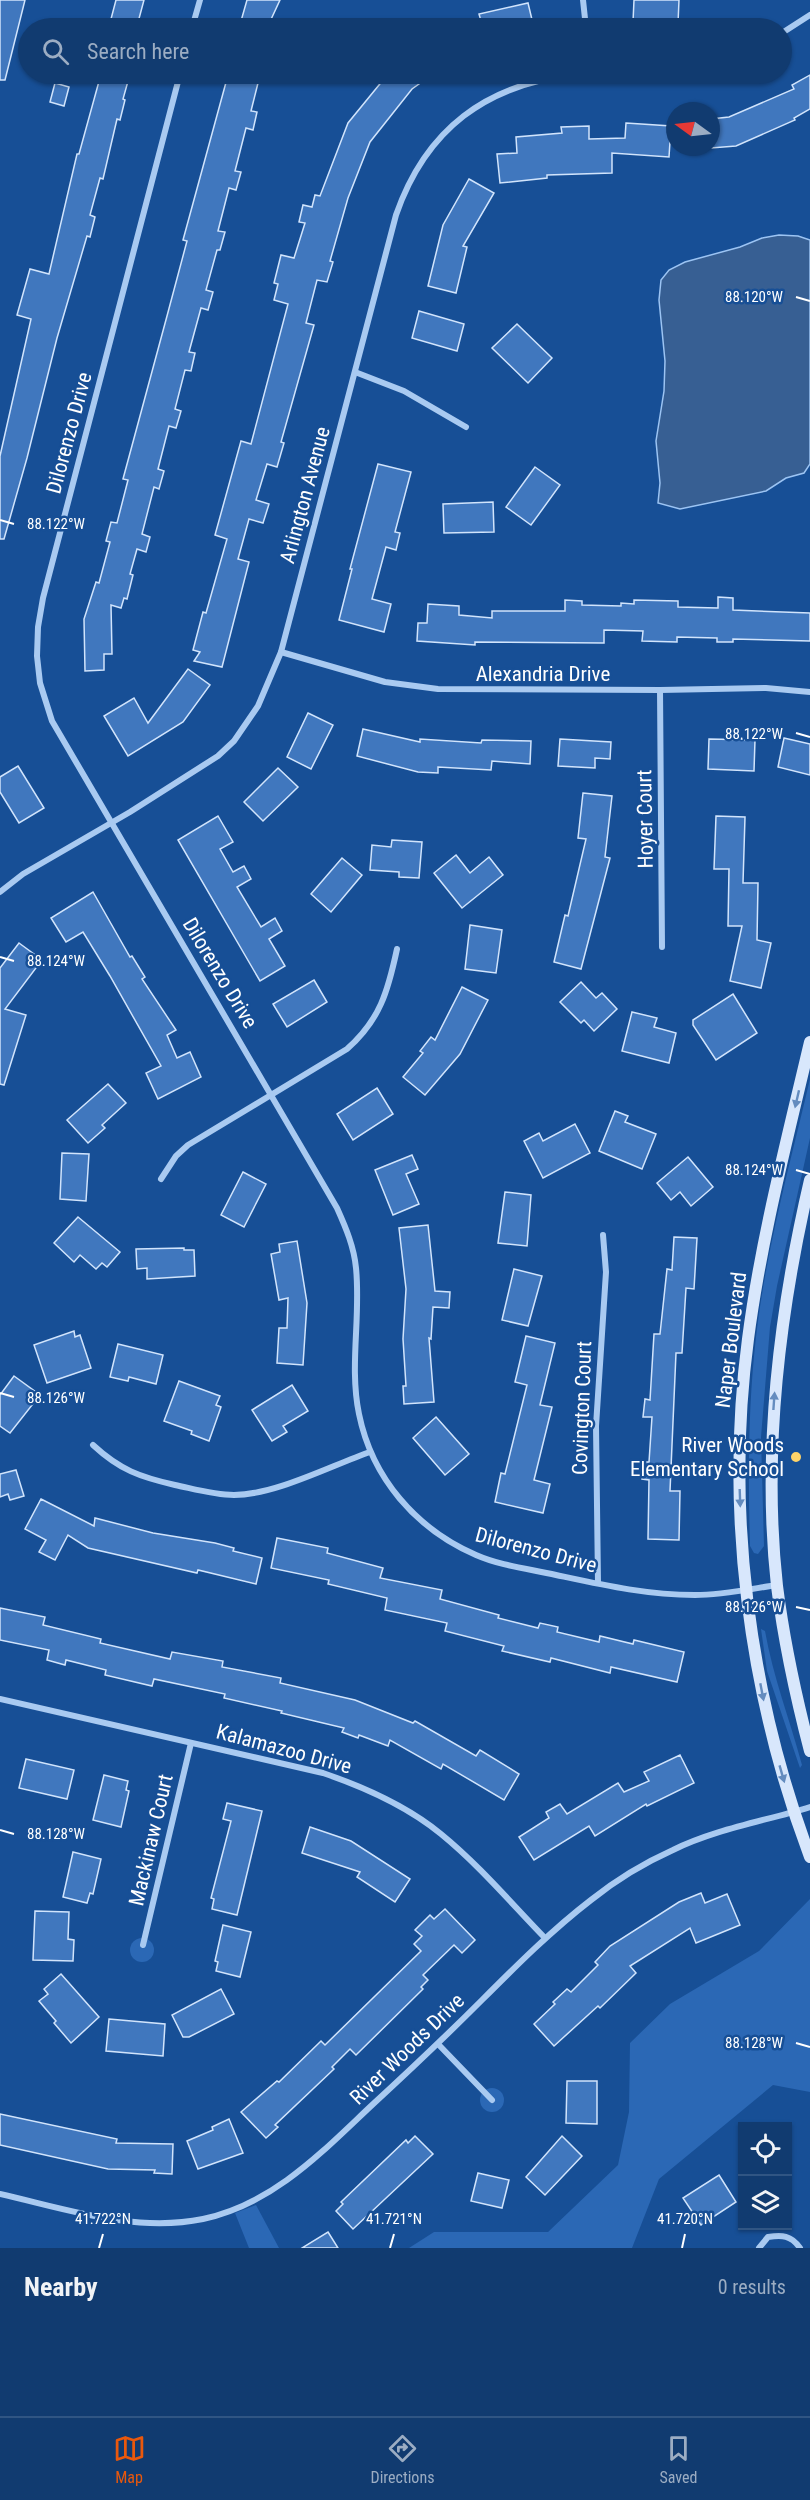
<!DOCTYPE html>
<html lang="en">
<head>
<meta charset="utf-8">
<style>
	:root { --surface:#113b70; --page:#1a4275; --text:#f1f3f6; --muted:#9cadc3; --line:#305583; --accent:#ea580c }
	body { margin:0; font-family:"Roboto Condensed",sans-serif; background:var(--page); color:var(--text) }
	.controls { position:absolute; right:18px; bottom:18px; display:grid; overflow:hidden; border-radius:0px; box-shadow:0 2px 4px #0004 }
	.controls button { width:54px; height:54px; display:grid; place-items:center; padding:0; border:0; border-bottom:2px solid var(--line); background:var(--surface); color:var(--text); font:30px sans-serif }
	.compass { position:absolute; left:666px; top:102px; width:54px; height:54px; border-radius:50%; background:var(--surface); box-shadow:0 2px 4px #0004; rotate:285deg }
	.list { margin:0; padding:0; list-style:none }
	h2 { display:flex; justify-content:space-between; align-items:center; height:78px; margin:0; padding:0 24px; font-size:26px }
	h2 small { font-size:20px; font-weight:400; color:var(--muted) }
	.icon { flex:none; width:33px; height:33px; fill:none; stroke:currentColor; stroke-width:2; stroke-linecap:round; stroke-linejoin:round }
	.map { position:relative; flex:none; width:810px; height:2248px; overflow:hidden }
	.search { position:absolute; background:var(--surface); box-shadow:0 2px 4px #0004; left:18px; right:18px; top:18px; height:66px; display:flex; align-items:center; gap:15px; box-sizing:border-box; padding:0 21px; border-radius:33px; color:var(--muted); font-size:22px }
	.sheet { height:168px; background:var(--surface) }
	nav { display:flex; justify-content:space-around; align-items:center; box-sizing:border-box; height:84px; border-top:2px solid var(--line); background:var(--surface); font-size:16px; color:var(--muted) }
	nav a { display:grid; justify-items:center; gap:3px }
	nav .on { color:var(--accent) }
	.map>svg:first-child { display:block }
	.green { fill:#2b68b5 }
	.water { fill:#375f93; stroke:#9cc4f3; stroke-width:1.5 }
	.building { fill:#4077be; stroke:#d1e4fc; stroke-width:1.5 }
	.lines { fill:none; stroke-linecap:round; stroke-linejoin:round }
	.street { stroke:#a9caf1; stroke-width:6 }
	.secondary { stroke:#d8e7fc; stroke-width:12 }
	.oneway { fill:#648cbf }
	.ticks { fill:none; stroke:#fff; stroke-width:2 }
	.poi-dot { fill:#ffd469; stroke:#174f96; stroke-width:2 }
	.labels { text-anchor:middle; stroke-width:5; stroke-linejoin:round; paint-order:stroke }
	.street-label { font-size:21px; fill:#fff; stroke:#174f96 }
	.poi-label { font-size:21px; fill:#fff; stroke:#174f96; text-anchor:end }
	.ticks-label { font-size:15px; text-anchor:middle; fill:#fff; stroke:#174f96; stroke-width:5; stroke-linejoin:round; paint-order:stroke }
</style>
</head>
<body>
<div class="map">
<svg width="810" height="2248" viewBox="0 0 810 2248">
	<rect width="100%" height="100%" fill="#174f96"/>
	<g class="green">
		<path d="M810 1079V1138L777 1286 770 1327 761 1437 764 1546 758 1554 754 1553 750 1546C748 1476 748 1407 756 1337 766 1250 790 1164 810 1079Z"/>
		<path d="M761 1629 765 1631C773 1677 790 1720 802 1765L800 1768 767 1671Z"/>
		<path d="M810 1899V2092L773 2085 659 2179 632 2248H409L434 2232H548L618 2165 629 2112 630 2043 670 2004 759 1951Z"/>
		<circle cx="142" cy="1950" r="12"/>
		<circle cx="492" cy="2100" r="12"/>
		<path d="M256 2205 279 2248H249L235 2213Z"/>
	</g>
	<path class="water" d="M779 235 798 236 810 240V464L804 473 786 478 766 491 680 509 658 503 660 483 656 441 664 391 665 361 659 300 661 280 669 270 685 262 740 247 762 238Z"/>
	<g class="building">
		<path d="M0 0H25L5 80H0Z"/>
		<path d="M116 0H144L137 26 111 19Z"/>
		<path d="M247 0H280L267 28H239Z"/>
		<path d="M634 0H679L678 24 633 22Z"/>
		<path d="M528 3 534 28H483L479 14Z"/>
		<path d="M101 74H130L123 99 125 100 120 120 117 119 103 179 100 178 90 215 95 217 90 237 87 236 57 338 27 458 4 539H0V456L31 319 17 315 30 269 49 274 77 154H79Z"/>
		<path d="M388 74H433L412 89 370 142 348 198 330 261 333 262 327 282 317 280 306 323 314 325 281 442 284 443 277 467 267 464 256 500 269 504 263 523 249 519 238 559 249 562 222 667 194 661 200 652 193 650 203 612 206 613 227 539 215 535 241 441 251 444 288 304 274 300 278 284 274 283 281 255 294 258 305 223 299 222 303 205 312 207 315 195 320 196 348 123Z"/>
		<path d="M228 75 258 83 251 111 257 112 253 130 246 128 235 171 241 172 236 190 229 188 218 231 225 232 220 250H217L206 290 213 292 208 310 201 308 189 352 195 353 191 371 185 370 175 409 181 411 176 428 169 426 158 469 164 471 159 489 154 487 142 534 150 537 146 552 137 549 130 574 133 575 127 599 124 598 121 608 111 605 112 654H104V670L85 671 84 619 96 582 99 583 110 542 106 541 111 522 117 523 128 480 123 479 167 316 187 241 183 240Z"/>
		<path d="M810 75V109L794 118 795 120 736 146 711 148V119L729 117 794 89 792 85Z"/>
		<path d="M55 83 69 87 64 106 50 102Z"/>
		<path d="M626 123 671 126 669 157 612 153V173L547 175V178L500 183 497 154 517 153 516 137 562 133 561 127 589 126V139L625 138Z"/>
		<path d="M469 179 494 193 463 246 467 247 456 293 428 286 443 225Z"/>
		<path d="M419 311 464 324 457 351 412 338Z"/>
		<path d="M517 324 552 358 528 383 492 348Z"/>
		<path d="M378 464 411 472 395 532 400 533 396 550 386 547 372 599 391 604 384 632 339 620 352 569H350Z"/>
		<path d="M535 467 560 485 531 525 506 507Z"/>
		<path d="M493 502 494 532 444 533 443 504Z"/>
		<path d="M718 597 733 598V610L810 613V641L733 639V642H717V638L677 637V642L642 641 643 631 604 630V643L475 642V645L417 641 418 623H427L428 604 459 606V615L492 618V611H565V600L582 601V605L621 606V603L634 604V600L678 601V607L718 608Z"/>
		<path d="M188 669 210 685 183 722 128 756 104 716 134 698 148 723Z"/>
		<path d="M308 713 333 725 311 769 287 757Z"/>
		<path d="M363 729 420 742V739L481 743 482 740 531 741 530 764 492 761 491 770 438 767V773L418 772 357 756Z"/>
		<path d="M784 738 810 744V775L778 767Z"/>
		<path d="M560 739 611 742 610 759 595 758V768L558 766Z"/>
		<path d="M709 739 755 740 754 771 708 769Z"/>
		<path d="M18 766 44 808 19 823 0 792V777Z"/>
		<path d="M278 768 298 787 263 821 244 802Z"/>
		<path d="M583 793 612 796 605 857 610 858 581 969 554 962 565 915 568 916 586 839 578 838Z"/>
		<path d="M218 816 233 842 220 849 233 872 244 866 251 879 237 887 261 927 275 918 282 931 269 939 285 966 260 981 178 840Z"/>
		<path d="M716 816 745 817 743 883H758L757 940 771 943 761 988 730 981 742 926H728L729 869H714Z"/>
		<path d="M392 840 422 842 419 878 399 877V872L370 870 372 845 391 847Z"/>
		<path d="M456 855 470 873 489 857 503 875 462 908 434 873Z"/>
		<path d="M342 858 362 875 331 912 311 894Z"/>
		<path d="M93 892 130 957 132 956 145 977 142 979 176 1030 167 1035 177 1058 190 1052 201 1077 158 1099 146 1073 161 1066 110 976 83 932 66 942 51 918Z"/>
		<path d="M470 925 502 930 496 973 465 969Z"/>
		<path d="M19 943 42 960 5 1009 26 1015 4 1085 0 1084V968Z"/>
		<path d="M314 980 327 1002 287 1027 273 1004Z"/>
		<path d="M581 982 596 998 602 993 617 1009 594 1031 584 1020 581 1023 560 1002Z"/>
		<path d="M462 987 488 1000 460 1054 425 1095 403 1077 423 1053 420 1051 431 1037 435 1040Z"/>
		<path d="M733 994 757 1033 716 1060 693 1025V1020Z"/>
		<path d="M632 1012 657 1018 654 1027 676 1033 669 1063 622 1051Z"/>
		<path d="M108 1084 126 1103 102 1125 105 1128 88 1143 67 1120Z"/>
		<path d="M377 1088 393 1114 353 1140 337 1114Z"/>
		<path d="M615 1111 628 1116 625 1122 656 1134 642 1169 599 1151Z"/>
		<path d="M575 1124 590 1153 543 1178 524 1141 539 1133 543 1141Z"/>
		<path d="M62 1153 89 1154 86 1201 60 1199Z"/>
		<path d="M412 1155 418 1169 406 1174 419 1204 393 1215 375 1170Z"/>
		<path d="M688 1157 713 1187 691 1206 680 1192 671 1200 657 1183Z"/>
		<path d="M243 1172 266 1184 244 1227 221 1215Z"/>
		<path d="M505 1192 531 1195 527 1246 498 1243Z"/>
		<path d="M78 1217 120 1252 107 1267 102 1263 96 1269 80 1255 74 1262 54 1243Z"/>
		<path d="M428 1225 435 1291 450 1292 449 1308 433 1307 431 1339 429 1338 434 1402 404 1404 403 1386H406L403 1339 406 1289 399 1228Z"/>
		<path d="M674 1237 697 1238 694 1289 686 1288 682 1353H676L670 1491H680L679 1540 648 1539 649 1480 642 1479 643 1462H649L652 1417H643L645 1399 650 1400 654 1334H660L667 1269 672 1270Z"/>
		<path d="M297 1241 307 1303 303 1365 277 1363 279 1328H287L288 1298 279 1300 271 1254 280 1252 279 1244Z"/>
		<path d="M184 1248V1250H194L195 1276 147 1279V1268L137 1269 136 1249Z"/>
		<path d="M514 1269 542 1276 528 1326 502 1320Z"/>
		<path d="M74 1331 75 1337 80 1335 91 1368 47 1383 34 1345Z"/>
		<path d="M526 1336 555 1343 540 1405 552 1407 534 1480 550 1484 543 1513 495 1502 501 1473 505 1474 527 1385 515 1382Z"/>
		<path d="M118 1344 163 1355 156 1384 129 1377 128 1381 110 1377Z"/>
		<path d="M14 1376 40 1395 10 1433 0 1426V1395Z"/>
		<path d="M179 1381 220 1396 216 1405 221 1407 209 1441 191 1434 192 1431 164 1421Z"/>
		<path d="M292 1385 308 1411 283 1426 287 1432 272 1441 252 1410Z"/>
		<path d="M436 1417 469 1454 445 1475 413 1438Z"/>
		<path d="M16 1470 24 1496 10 1500 8 1494 0 1497V1474Z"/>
		<path d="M41 1499 94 1526 95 1518 153 1533 215 1543 234 1548 233 1551 262 1558 256 1584 198 1570 197 1573 88 1548 68 1535 55 1560 39 1552 46 1540 25 1529Z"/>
		<path d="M277 1538 328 1548 327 1553 383 1568 380 1578 442 1590 440 1599 499 1615 498 1618 538 1628 540 1623 558 1627 557 1632 599 1642 600 1636 633 1644 634 1640 684 1652 677 1682 611 1667 610 1673 551 1658 550 1662 502 1651 504 1646 445 1631 447 1623 385 1610 387 1598 328 1584 329 1580 271 1568Z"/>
		<path d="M0 1608 45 1617 43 1625 101 1639 100 1643 170 1659 172 1652 223 1661 222 1667 281 1678 280 1683 355 1700 413 1723 415 1721 476 1756 480 1750 519 1774 504 1800 443 1764 441 1769 390 1740 388 1746 359 1735 358 1738 342 1732 344 1728 281 1713 282 1711 224 1698 225 1694 154 1679 152 1686 105 1675 106 1670 66 1660 65 1665 47 1660 49 1650 0 1640Z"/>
		<path d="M680 1755 694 1783 647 1806 646 1804 595 1836 589 1826 534 1860 519 1837 549 1818 546 1812 560 1804 567 1814 618 1783 624 1792 649 1781 644 1772Z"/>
		<path d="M26 1759 74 1770 67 1799 19 1788Z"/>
		<path d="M104 1775 128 1781 126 1790 129 1791 121 1827 93 1820Z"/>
		<path d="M227 1803 262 1811 237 1915 212 1909 214 1899 211 1898 231 1821 223 1819Z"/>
		<path d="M310 1827 351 1841 410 1879 395 1902 357 1877 360 1872 302 1853Z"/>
		<path d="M73 1852 101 1859 93 1894 90 1893 87 1903 63 1897Z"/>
		<path d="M701 1893 705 1903 727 1894 740 1925 696 1943 690 1928 630 1966 636 1973 600 2008 598 2006 554 2046 534 2024 555 2004 553 2002 567 1989 571 1992 598 1965 595 1962 610 1946 679 1902Z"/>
		<path d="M445 1909 475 1940 462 1953 454 1945 423 1975 428 1980 421 1987 423 1989 356 2055 350 2049 332 2067 334 2069 275 2125 278 2127 266 2138 241 2112 277 2081 279 2082 321 2041 325 2045 421 1951 414 1944 422 1936 415 1930 430 1915 434 1919Z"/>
		<path d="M35 1911 69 1912 68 1939 74 1940 73 1961 33 1960Z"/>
		<path d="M223 1925 251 1932 240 1977 216 1971 218 1962 215 1961Z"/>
		<path d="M61 1974 99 2017 71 2043 54 2023 56 2021 39 2001 48 1994 44 1989Z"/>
		<path d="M221 1989 234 2014 189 2037H183L172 2015Z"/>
		<path d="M109 2019 165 2024 163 2056 106 2051Z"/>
		<path d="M567 2081H597V2124L566 2123Z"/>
		<path d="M0 2114 117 2139 116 2143 173 2144 172 2174 154 2173 155 2170 108 2169 0 2145Z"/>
		<path d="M229 2119 243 2153 198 2169 187 2141 213 2130 212 2127Z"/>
		<path d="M415 2136 433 2154 353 2229 336 2211 343 2204 341 2202 406 2140 408 2143Z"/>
		<path d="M562 2136 582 2156 545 2195 526 2177Z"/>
		<path d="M478 2173 509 2180 502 2208 471 2201Z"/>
		<path d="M719 2175 736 2202 701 2225 683 2198Z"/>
		<path d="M328 2232 338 2248H302Z"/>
	</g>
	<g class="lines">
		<g class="street">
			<path d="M583 0 586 28"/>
			<path d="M192 28 200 0"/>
			<path d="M782 33 810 15"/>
			<path d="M180 74 43 598 38 627 37 656 40 683 52 721 337 1208C346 1228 354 1247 356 1268 361 1317 349 1366 359 1414 372 1478 416 1529 476 1555 501 1566 530 1569 556 1575 603 1585 647 1595 695 1595 722 1595 750 1589 777 1585"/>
			<path d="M355 372 404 391 466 427"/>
			<path d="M281 652 385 682 438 689 660 690 766 688 810 692"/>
			<path d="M660 690 662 947"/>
			<path d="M0 892 23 874 130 812 218 756 234 741 258 706 281 652 396 215C426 129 486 84 577 74"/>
			<path d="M161 1179 176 1156 188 1145 347 1049C380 1020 388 991 397 949"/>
			<path d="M93 1445C120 1470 140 1477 175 1485 194 1489 214 1495 234 1495 275 1495 330 1466 370 1452"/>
			<path d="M598 1583 596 1426 606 1272 603 1235"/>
			<path d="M0 1699 323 1773C364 1787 407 1806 441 1834 479 1865 511 1903 545 1938"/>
			<path d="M143 1945 191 1743"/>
			<path d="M438 2044 492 2100"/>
			<path d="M0 2194C66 2209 135 2233 203 2219 273 2204 321 2153 371 2106 409 2071 446 2036 482 2000 517 1965 552 1930 591 1900 616 1880 644 1863 673 1850 716 1829 765 1821 810 1807"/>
			<path d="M759 2248 768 2237C782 2235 791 2235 800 2248"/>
		</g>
		<g class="secondary">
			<path d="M810 1042C787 1140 761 1239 748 1339 725 1512 749 1694 810 1857"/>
			<path d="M810 1180C779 1313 762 1450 777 1586 784 1642 796 1697 810 1751"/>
		</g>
	</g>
	<defs><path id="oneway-solid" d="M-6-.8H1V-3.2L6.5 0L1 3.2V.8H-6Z" transform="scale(1.5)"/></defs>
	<g class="oneway">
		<use href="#oneway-solid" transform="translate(797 1099) rotate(103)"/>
		<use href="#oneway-solid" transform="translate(774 1401) rotate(-86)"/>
		<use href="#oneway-solid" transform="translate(740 1498) rotate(88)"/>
		<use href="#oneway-solid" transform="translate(762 1692) rotate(79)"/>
		<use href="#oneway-solid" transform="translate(782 1774) rotate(74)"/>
	</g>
	<path class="ticks" d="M796 297 810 301M0 520 14 524M796 733 810 737M0 957 14 961M796 1170 810 1174M0 1393 14 1397M796 1607 810 1610M0 1830 14 1834M796 2043 810 2047M99 2248 103 2234M390 2248 394 2234M682 2248 685 2234"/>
	<circle class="poi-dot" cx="796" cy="1457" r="6"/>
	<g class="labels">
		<g class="street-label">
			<text transform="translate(69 433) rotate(-75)" y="7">Dilorenzo Drive</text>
			<text transform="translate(305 495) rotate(-75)" y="7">Arlington Avenue</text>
			<text x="543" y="681">Alexandria Drive</text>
			<text transform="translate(645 819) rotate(-91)" y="7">Hoyer Court</text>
			<text transform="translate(220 973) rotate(59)" y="7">Dilorenzo Drive</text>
			<text transform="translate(731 1340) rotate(-83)" y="7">Naper Boulevard</text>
			<text transform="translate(582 1408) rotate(-88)" y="7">Covington Court</text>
			<text transform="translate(536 1550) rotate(15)" y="7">Dilorenzo Drive</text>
			<text transform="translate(284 1749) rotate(15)" y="7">Kalamazoo Drive</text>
			<text transform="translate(151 1840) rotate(-77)" y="7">Mackinaw Court</text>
			<text transform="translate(407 2049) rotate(-44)" y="7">River Woods Drive</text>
		</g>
		<g class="poi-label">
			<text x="784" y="1452">River Woods<tspan x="784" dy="24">Elementary School</tspan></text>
		</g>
	</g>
	<g class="ticks-label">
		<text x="754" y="302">88.120°W</text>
		<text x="56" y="529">88.122°W</text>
		<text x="754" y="739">88.122°W</text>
		<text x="56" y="966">88.124°W</text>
		<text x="754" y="1175">88.124°W</text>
		<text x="56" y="1403">88.126°W</text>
		<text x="754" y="1612">88.126°W</text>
		<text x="56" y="1839">88.128°W</text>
		<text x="754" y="2048">88.128°W</text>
		<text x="103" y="2224">41.722°N</text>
		<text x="394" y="2224">41.721°N</text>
		<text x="685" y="2224">41.720°N</text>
	</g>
</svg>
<div class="controls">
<button><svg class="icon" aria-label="locate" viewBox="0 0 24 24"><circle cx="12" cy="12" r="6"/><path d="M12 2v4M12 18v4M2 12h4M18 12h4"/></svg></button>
<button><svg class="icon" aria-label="layers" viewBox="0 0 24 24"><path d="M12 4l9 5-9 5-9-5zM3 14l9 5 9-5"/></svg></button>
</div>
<svg class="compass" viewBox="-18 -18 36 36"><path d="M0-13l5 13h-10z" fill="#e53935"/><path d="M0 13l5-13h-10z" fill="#9cadc3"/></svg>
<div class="search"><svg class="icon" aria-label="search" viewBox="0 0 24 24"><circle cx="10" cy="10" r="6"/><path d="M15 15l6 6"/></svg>Search here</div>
</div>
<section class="sheet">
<h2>Nearby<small>0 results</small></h2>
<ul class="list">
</ul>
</section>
<nav>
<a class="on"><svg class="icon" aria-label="map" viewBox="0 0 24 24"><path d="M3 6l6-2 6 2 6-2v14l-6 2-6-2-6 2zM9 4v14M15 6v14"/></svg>Map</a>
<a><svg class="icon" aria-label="directions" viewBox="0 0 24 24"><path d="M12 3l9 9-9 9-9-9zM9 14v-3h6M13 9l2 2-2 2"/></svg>Directions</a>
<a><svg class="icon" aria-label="saved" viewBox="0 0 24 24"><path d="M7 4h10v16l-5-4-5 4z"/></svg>Saved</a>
</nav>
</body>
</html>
